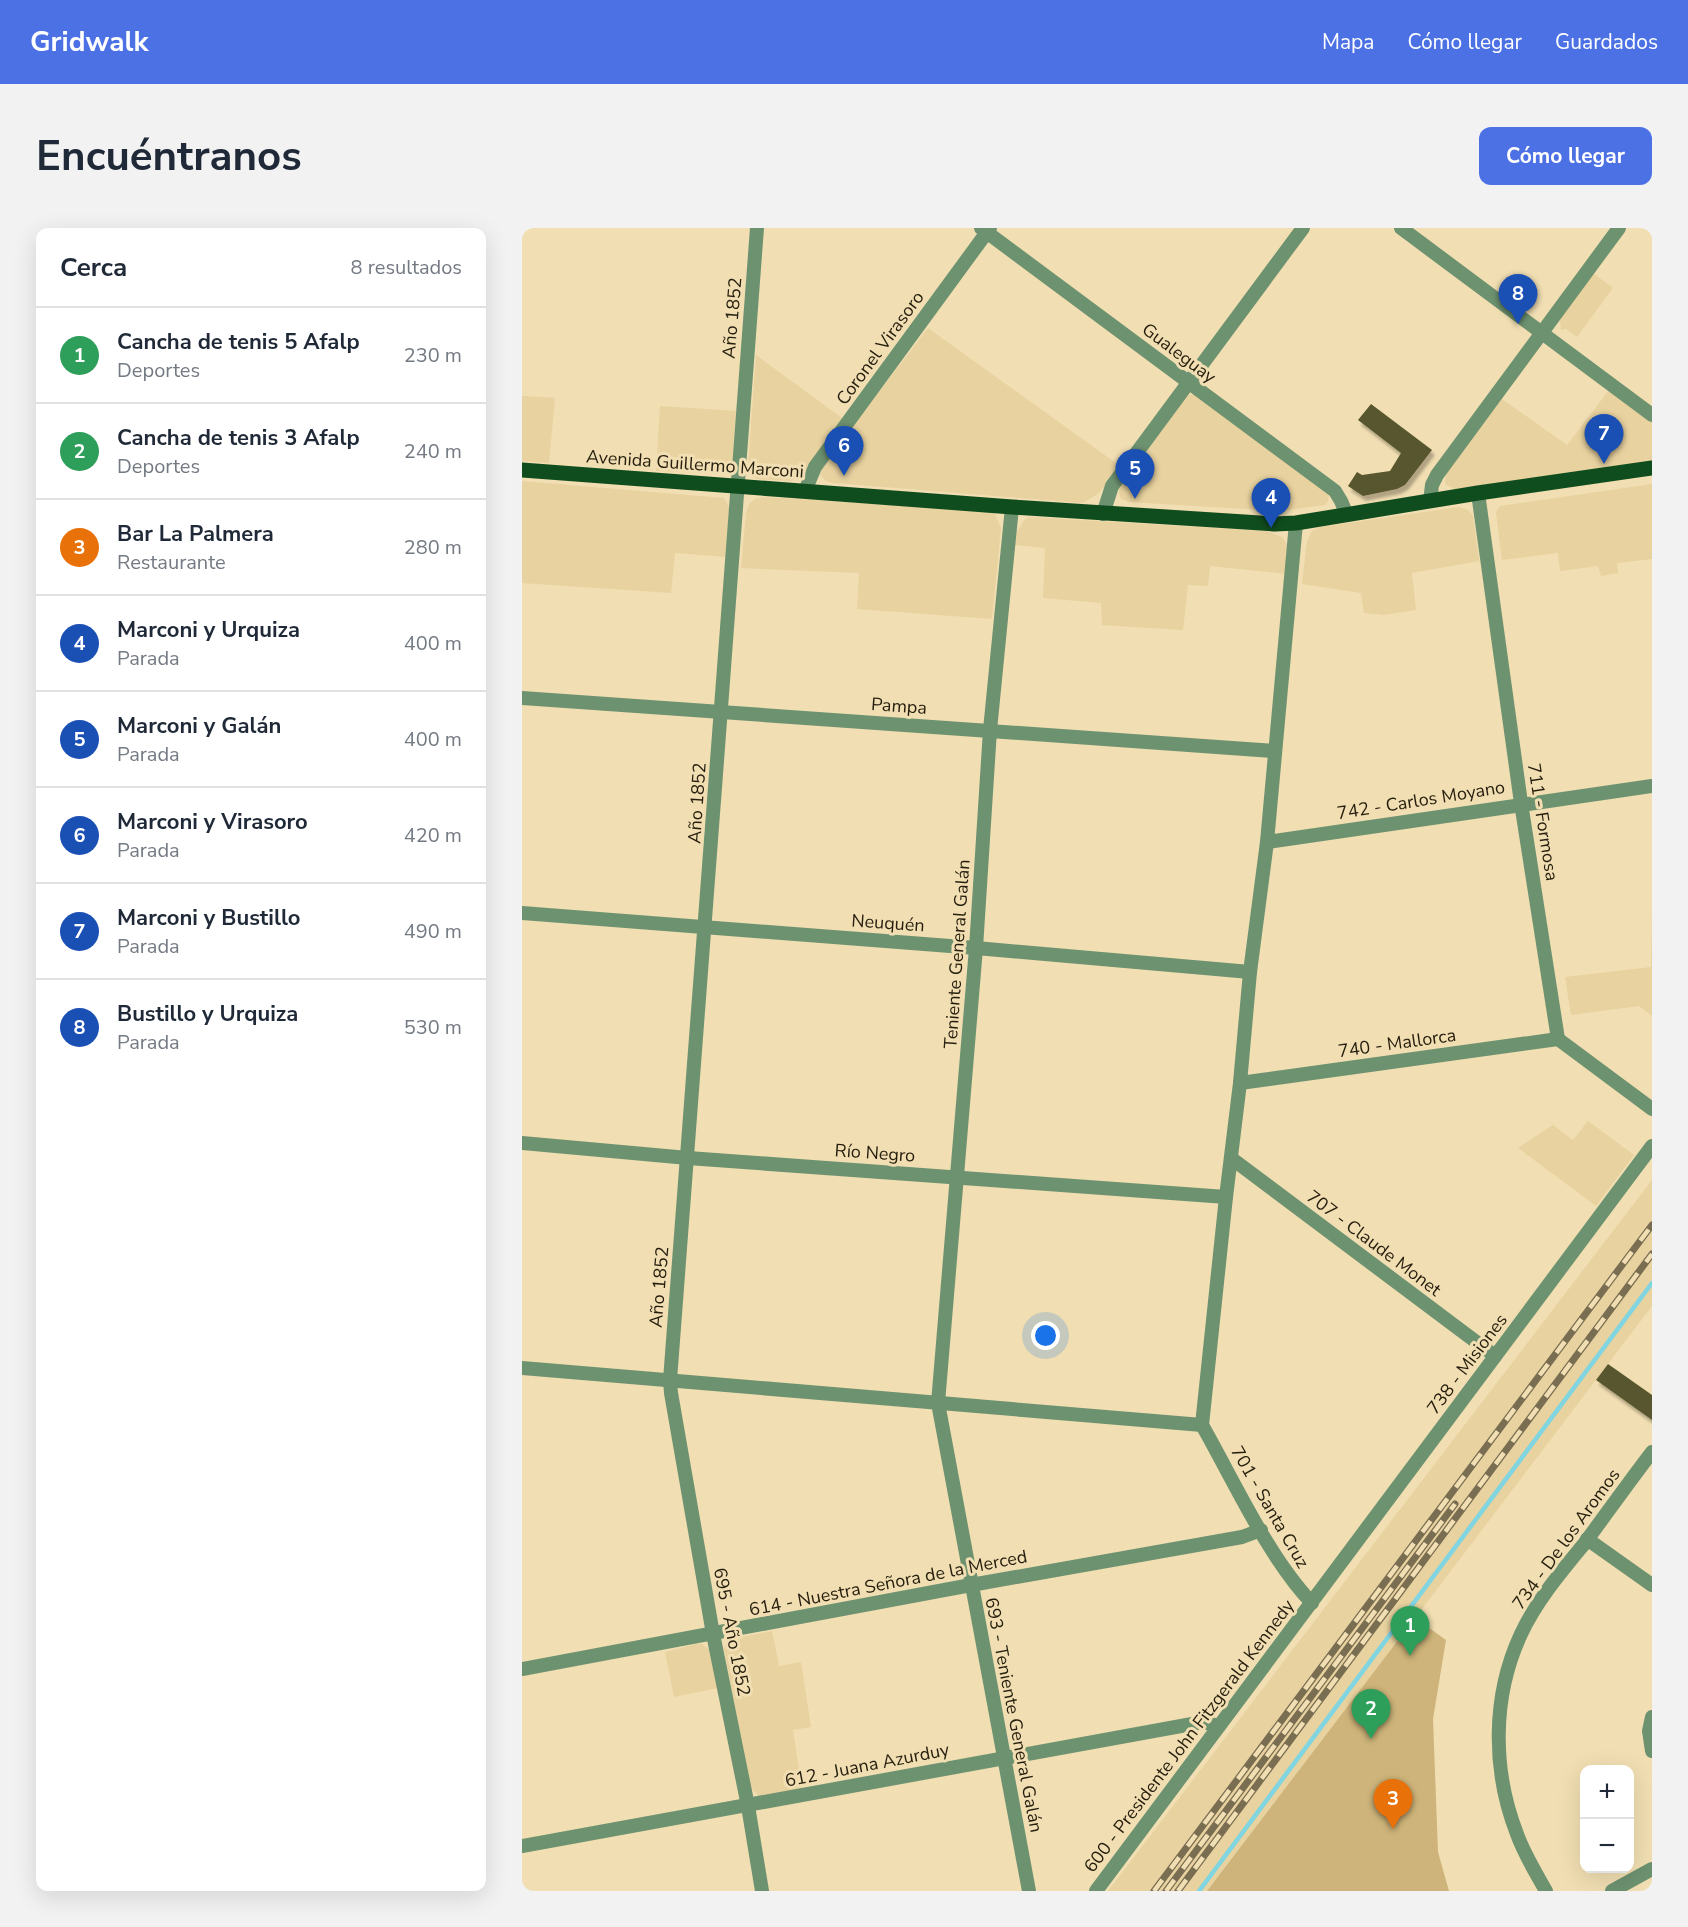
<!DOCTYPE html>
<html lang="es">
<head>
<meta charset="utf-8">
<style>
	:root { --surface:#fff; --page:#f2f2f3; --text:#1f2937; --muted:#747a83; --line:#e0e1e3; --accent:#4c71e5 }
	body { margin:0; font-family:"Nunito Sans",sans-serif; background:var(--page); color:var(--text) }
	.controls { position:absolute; right:18px; bottom:18px; display:grid; overflow:hidden; border-radius:12px; box-shadow:0 6px 24px #0002 }
	.controls button { width:54px; height:54px; display:grid; place-items:center; padding:0; border:0; border-bottom:2px solid var(--line); background:var(--surface); color:var(--text); font:30px sans-serif }
	.you { position:absolute; left:524px; top:1108px; width:21px; height:21px; margin:-15px; border:4px solid #fff; border-radius:50%; background:#1a73e8; box-shadow:0 0 0 9px #1a73e833 }
	.badge { display:grid; place-items:center; width:39px; height:39px; border-radius:50%; background:var(--accent); color:#fff; font-size:20px; font-weight:700 }
	.pin { position:absolute; translate:-50% -50px; filter:drop-shadow(0 2px 3px #0008) }
	.pin::after { content:''; position:absolute; top:32px; width:21px; height:18px; background:inherit; clip-path:polygon(0 0,100% 0,50% 100%) }
	.list { margin:0; padding:0; list-style:none }
	h2 { display:flex; justify-content:space-between; align-items:center; height:78px; margin:0; padding:0 24px; font-size:26px }
	h2 small { font-size:20px; font-weight:400; color:var(--muted) }
	.list li { display:grid; grid-template-columns:39px 1fr auto; gap:18px; align-items:center; box-sizing:border-box; height:96px; padding:0 24px; border-top:2px solid var(--line) }
	.list b { display:block; font-size:22px; white-space:nowrap }
	.list p { margin:0; font-size:20px; white-space:nowrap; color:var(--muted) }
	.list em { font-size:20px; font-style:normal; color:var(--muted) }
	.map { position:relative; flex:none; width:1130px; height:1663px; overflow:hidden; border-radius:12px }
	header { display:flex; align-items:center; gap:36px; box-sizing:border-box; height:84px; padding:0 30px; background:var(--accent); color:#fff }
	header strong { font-size:28px }
	nav { display:flex; gap:33px; margin-inline-start:auto; font-size:21px }
	.intro { display:flex; align-items:center; justify-content:space-between; box-sizing:border-box; height:144px; padding:0 36px }
	h1 { margin:0; font-size:42px }
	.button { padding:15px 27px; border-radius:12px; background:var(--accent); color:#fff; font-size:21px; font-weight:700 }
	main { display:flex; gap:36px; padding:0 36px }
	aside { flex:1; background:var(--surface); border-radius:12px; box-shadow:0 6px 24px #0002 }
	.map>svg:first-child { display:block }
	.built { fill:#e8d29f }
	.green { fill:#ceb47a }
	.lines { fill:none; stroke-linecap:round; stroke-linejoin:round }
	.stream { stroke:#80d5e1; stroke-width:4.5 }
	.building { fill:#58572d; filter:url(#shadow) }
	.minor { stroke:#6d9270; stroke-width:14 }
	.major { stroke:#104d1e; stroke-width:15 }
	.rail-casing { stroke:#796d52; stroke-width:7 }
	.rail { stroke:#f1deb2; stroke-width:4.5; stroke-dasharray:14; stroke-linecap:butt }
	.labels { text-anchor:middle; stroke-width:6; stroke-linejoin:round; paint-order:stroke }
	.street-label { font-size:18px; fill:#251e0e; stroke:#f1deb2 }
</style>
</head>
<body>
<header>
<strong>Gridwalk</strong>
<nav><a>Mapa</a><a>Cómo llegar</a><a>Guardados</a></nav>
</header>
<div class="intro"><h1>Encuéntranos</h1><a class="button">Cómo llegar</a></div>
<main>
<aside>
<h2>Cerca<small>8 resultados</small></h2>
<ul class="list">
<li><span class="badge" style="background:#2e9e5b">1</span><div><b>Cancha de tenis 5 Afalp</b><p>Deportes</p></div><em>230 m</em></li>
<li><span class="badge" style="background:#2e9e5b">2</span><div><b>Cancha de tenis 3 Afalp</b><p>Deportes</p></div><em>240 m</em></li>
<li><span class="badge" style="background:#e8710a">3</span><div><b>Bar La Palmera</b><p>Restaurante</p></div><em>280 m</em></li>
<li><span class="badge" style="background:#1a4fb4">4</span><div><b>Marconi y Urquiza</b><p>Parada</p></div><em>400 m</em></li>
<li><span class="badge" style="background:#1a4fb4">5</span><div><b>Marconi y Galán</b><p>Parada</p></div><em>400 m</em></li>
<li><span class="badge" style="background:#1a4fb4">6</span><div><b>Marconi y Virasoro</b><p>Parada</p></div><em>420 m</em></li>
<li><span class="badge" style="background:#1a4fb4">7</span><div><b>Marconi y Bustillo</b><p>Parada</p></div><em>490 m</em></li>
<li><span class="badge" style="background:#1a4fb4">8</span><div><b>Bustillo y Urquiza</b><p>Parada</p></div><em>530 m</em></li>
</ul>
</aside>
<div class="map">
<svg width="1130" height="1663" viewBox="0 0 1130 1663">
	<defs>
		<filter id="shadow"><feDropShadow dx="3" dy="5" stdDeviation="1.5" flood-color="#0004"/></filter>
	</defs>
	<rect width="100%" height="100%" fill="#f1deb2"/>
	<g class="built">
		<path d="M1071 45 1091 60 1055 109 1044 101 1039 102 1038 93 1040 86Z"/>
		<path d="M406 100 598 238 577 265 561 275 311 255 304 253 298 247 301 237Z"/>
		<path d="M234 127 320 190 279 248 268 253 235 251 227 244 226 238Z"/>
		<path d="M1087 162 1130 193V234L933 261 923 256 924 244 980 171 1045 217Z"/>
		<path d="M669 166H677L807 267 806 273 803 277 758 283 607 274 599 271 597 265V259L663 170Z"/>
		<path d="M0 168 33 170 27 235 0 233Z"/>
		<path d="M138 178 214 183 210 236 204 246 134 243Z"/>
		<path d="M0 253 202 270 207 279 204 329 153 325 149 365 0 355Z"/>
		<path d="M1130 256V331L1095 335 1096 345 1079 348 1076 338 1038 343 1036 325 980 332 974 284 978 278Z"/>
		<path d="M241 269 466 283 473 286 479 300 470 391 335 381 337 345 219 340 224 285 227 276 233 271Z"/>
		<path d="M937 279 946 282 951 288 957 333 890 345 894 382 861 387 842 385 839 365 780 356 785 313 790 303 798 299Z"/>
		<path d="M507 289 743 303 760 309 764 315 767 323 764 346 688 338 686 358 666 357 661 402 580 397 579 375 521 370 523 320 493 317 494 305 503 291Z"/>
		<path d="M1130 688V788L1117 778 1049 787 1043 749 1129 739Z"/>
		<path d="M1066 893 1112 927 1074 978 996 920 1031 897 1051 912Z"/>
		<path d="M1130 952V1078L764 1560 685 1663H586Z"/>
		<path d="M250 1403 257 1438 279 1434 289 1499 271 1502 280 1561 238 1569 228 1559 202 1421 205 1413 209 1411Z"/>
		<path d="M174 1416H180L188 1422 196 1460 152 1469 143 1424Z"/>
	</g>
	<path class="green" d="M893 1390 924 1412 911 1491 916 1624 927 1663H685Z"/>
	<g class="lines">
		<path class="stream" d="M677 1663 1130 1055"/>
	</g>
	<g class="building">
		<path d="M849 176 910 222 883 257 875 261 841 268 826 258 835 244 840 247 868 243 879 225 836 192Z"/>
		<path d="M1086 1136 1130 1167V1192L1074 1152Z"/>
	</g>
	<g class="lines">
		<g class="minor">
			<path d="M235 0C205 384 179 768 148 1152L149 1165 191 1406 226 1578 240 1663"/>
			<path d="M459 0 813 263 819 273 825 287"/>
			<path d="M879 0 1130 187"/>
			<path d="M283 263 293 239 468 0"/>
			<path d="M956 265 999 575 1036 811 1130 881"/>
			<path d="M908 273 910 257 915 247 1097 0"/>
			<path d="M490 279 468 502 454 720 416 1175 507 1663"/>
			<path d="M581 286 590 258 781 0"/>
			<path d="M0 470 752 523"/>
			<path d="M745 614 1130 558"/>
			<path d="M0 685 454 720 728 744"/>
			<path d="M718 855 1036 811"/>
			<path d="M0 915 166 930 704 969"/>
			<path d="M709 930 973 1128"/>
			<path d="M0 1140 680 1197"/>
			<path d="M680 1197 704 969 718 855 728 744 745 614 774 295"/>
			<path d="M680 1197C712 1253 746 1329 790 1375"/>
			<path d="M1065 1311 1130 1357"/>
			<path d="M0 1441 449 1357 720 1309 739 1302"/>
			<path d="M1130 1489 1127 1503 1130 1523"/>
			<path d="M0 1618 681 1494 697 1498"/>
			<path d="M574 1663 1130 918"/>
			<path d="M1024 1663C1014 1645 1002 1626 995 1606 970 1542 970 1468 999 1406 1015 1372 1039 1344 1062 1316 1085 1285 1107 1254 1130 1224"/>
			<path d="M1090 1663 1130 1641"/>
		</g>
		<path class="major" d="M0 242 490 279 753 296 774 295 956 265 1130 240"/>
		<defs>
			<g id="rail">
				<path d="M632 1663 1130 997"/>
				<path d="M644 1663 933 1276"/>
				<path d="M656 1663 1130 1026"/>
			</g>
		</defs>
		<use href="#rail" class="rail-casing"/>
		<use href="#rail" class="rail"/>
	</g>
	<g class="labels">
		<g class="street-label">
			<text transform="translate(210 90) rotate(-85)" y="6">Año 1852</text>
			<text transform="translate(358 120) rotate(-54)" y="6">Coronel Virasoro</text>
			<text transform="translate(657 125) rotate(37)" y="6">Gualeguay</text>
			<text transform="translate(173 236) rotate(4)" y="6">Avenida Guillermo Marconi</text>
			<text transform="translate(377 478) rotate(4)" y="6">Pampa</text>
			<text transform="translate(899 572) rotate(-9)" y="6">742 - Carlos Moyano</text>
			<text transform="translate(175 575) rotate(-86)" y="6">Año 1852</text>
			<text transform="translate(1021 594) rotate(81)" y="6">711 - Formosa</text>
			<text transform="translate(366 695) rotate(4)" y="6">Neuquén</text>
			<text transform="translate(435 726) rotate(-86)" y="6">Teniente General Galán</text>
			<text transform="translate(875 815) rotate(-8)" y="6">740 - Mallorca</text>
			<text transform="translate(353 925) rotate(4)" y="6">Río Negro</text>
			<text transform="translate(852 1015) rotate(37)" y="6">707 - Claude Monet</text>
			<text transform="translate(137 1059) rotate(-85)" y="6">Año 1852</text>
			<text transform="translate(945 1136) rotate(-53)" y="6">738 - Misiones</text>
			<text transform="translate(748 1279) rotate(60)" y="6">701 - Santa Cruz</text>
			<text transform="translate(1044 1311) rotate(-54)" y="6">734 - De los Aromos</text>
			<text transform="translate(366 1355) rotate(-11)" y="6">614 - Nuestra Señora de la Merced</text>
			<text transform="translate(210 1404) rotate(79)" y="6">695 - Año 1852</text>
			<text transform="translate(492 1487) rotate(79)" y="6">693 - Teniente General Galán</text>
			<text transform="translate(667 1508) rotate(-53)" y="6">600 - Presidente John Fitzgerald Kennedy</text>
			<text transform="translate(345 1537) rotate(-11)" y="6">612 - Juana Azurduy</text>
		</g>
	</g>
</svg>
<div class="controls">
<button>+</button>
<button>−</button>
</div>
<div class="you"></div>
<div class="pin badge" style="left:888px;top:1428px;background:#2e9e5b">1</div>
<div class="pin badge" style="left:849px;top:1511px;background:#2e9e5b">2</div>
<div class="pin badge" style="left:871px;top:1601px;background:#e8710a">3</div>
<div class="pin badge" style="left:749px;top:300px;background:#1a4fb4">4</div>
<div class="pin badge" style="left:613px;top:271px;background:#1a4fb4">5</div>
<div class="pin badge" style="left:322px;top:248px;background:#1a4fb4">6</div>
<div class="pin badge" style="left:1082px;top:236px;background:#1a4fb4">7</div>
<div class="pin badge" style="left:996px;top:96px;background:#1a4fb4">8</div>
</div>
</main>
</body>
</html>
